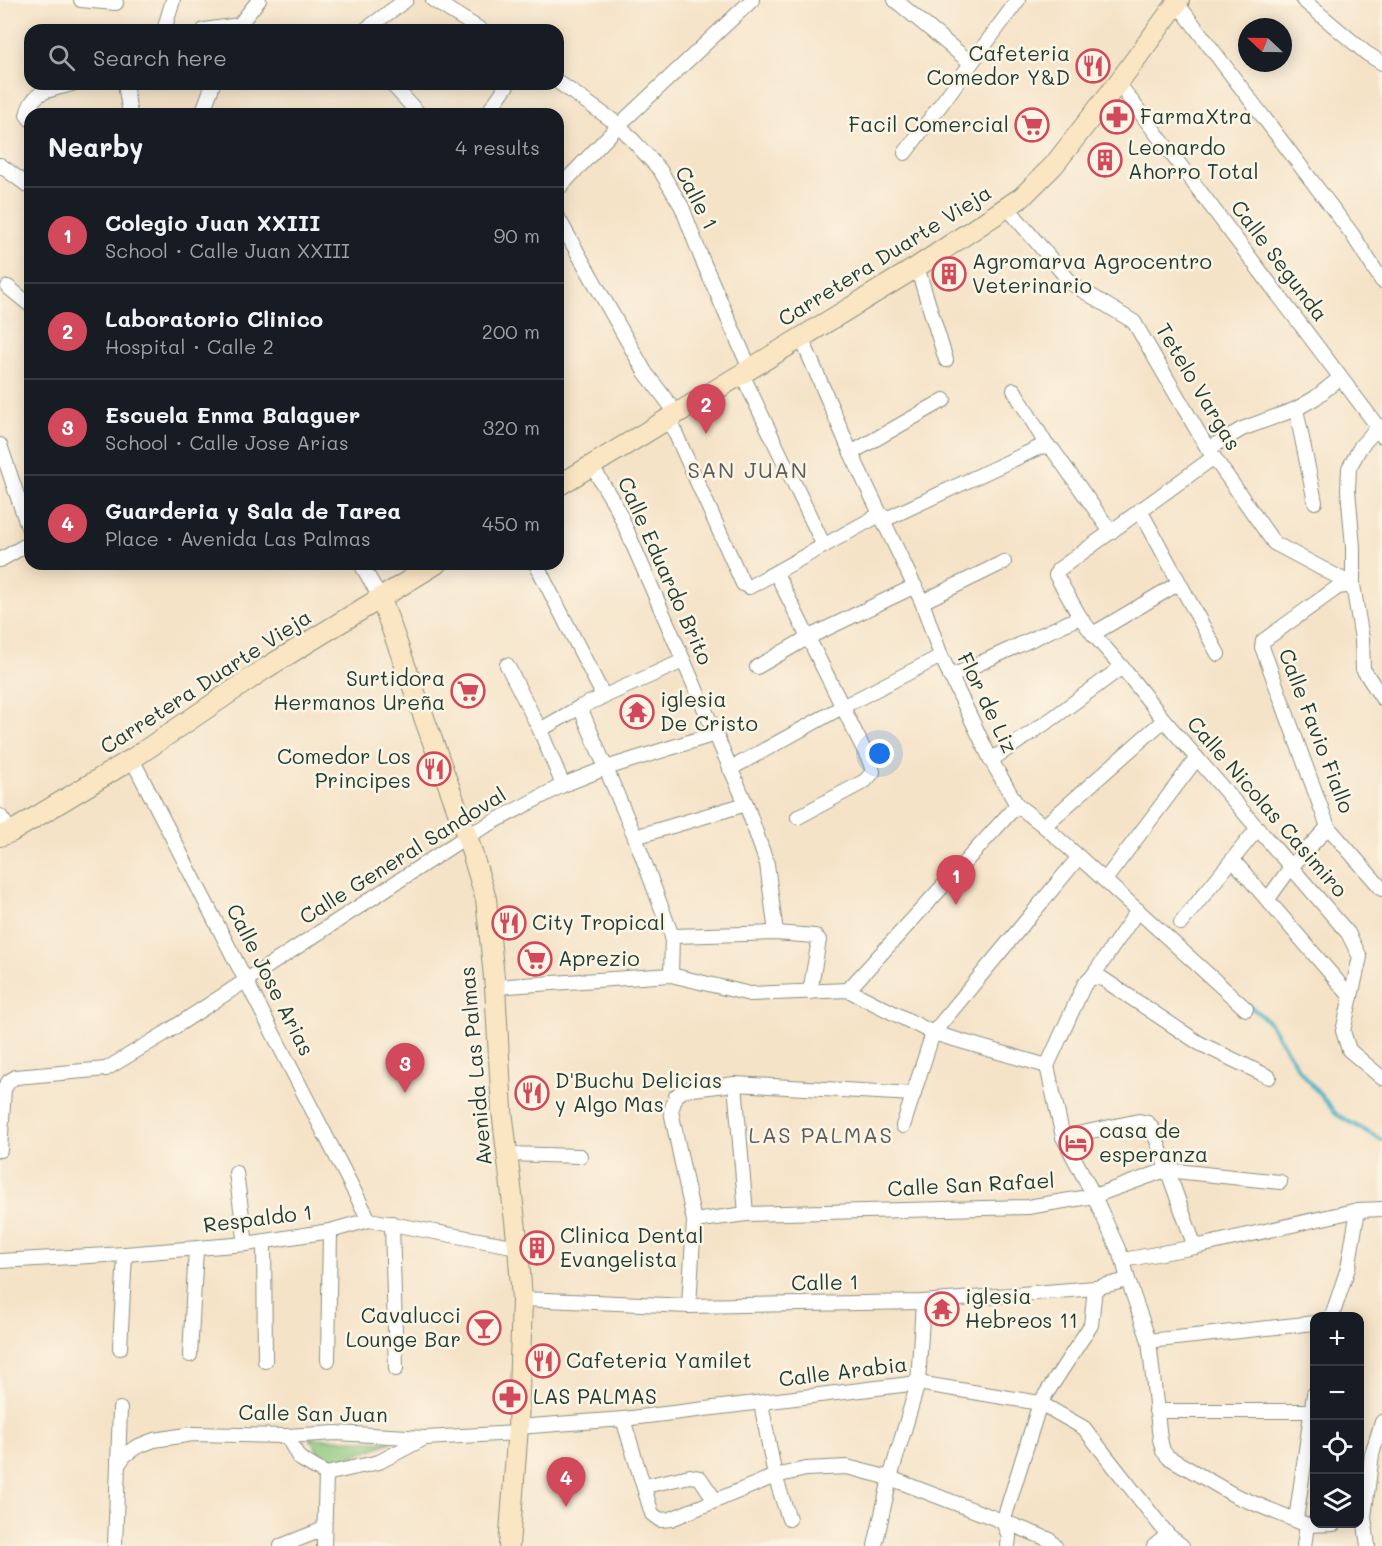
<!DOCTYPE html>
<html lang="en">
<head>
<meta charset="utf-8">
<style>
	:root { --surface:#171b24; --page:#20242c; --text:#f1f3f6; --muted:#9ea1a6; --line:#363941; --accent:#d1495b }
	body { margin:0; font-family:Mali,sans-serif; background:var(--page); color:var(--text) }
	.controls { position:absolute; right:18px; bottom:18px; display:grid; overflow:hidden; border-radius:12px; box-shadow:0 3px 15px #0003 }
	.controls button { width:54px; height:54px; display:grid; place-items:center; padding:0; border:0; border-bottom:2px solid var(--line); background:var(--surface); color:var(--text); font:30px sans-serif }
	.compass { position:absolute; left:1238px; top:18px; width:54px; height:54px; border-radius:50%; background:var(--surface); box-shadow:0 3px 15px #0003; rotate:292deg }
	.you { position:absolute; left:880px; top:754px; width:21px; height:21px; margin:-15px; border:4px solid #fff; border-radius:50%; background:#1a73e8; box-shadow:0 0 0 9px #1a73e833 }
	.badge { display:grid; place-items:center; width:39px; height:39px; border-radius:50%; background:var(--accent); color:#fff; font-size:20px; font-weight:700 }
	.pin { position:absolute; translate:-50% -50px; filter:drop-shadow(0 2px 3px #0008) }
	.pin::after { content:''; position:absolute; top:32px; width:21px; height:18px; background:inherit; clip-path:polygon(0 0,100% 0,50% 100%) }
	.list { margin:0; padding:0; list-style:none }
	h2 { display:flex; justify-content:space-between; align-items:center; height:78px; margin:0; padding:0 24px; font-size:26px }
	h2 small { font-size:20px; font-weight:400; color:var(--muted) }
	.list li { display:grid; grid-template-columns:39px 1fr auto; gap:18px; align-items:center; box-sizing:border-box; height:96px; padding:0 24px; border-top:2px solid var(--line) }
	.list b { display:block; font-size:22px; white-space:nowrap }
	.list p { margin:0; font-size:20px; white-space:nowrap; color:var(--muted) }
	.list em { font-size:20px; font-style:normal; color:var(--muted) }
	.icon { flex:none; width:33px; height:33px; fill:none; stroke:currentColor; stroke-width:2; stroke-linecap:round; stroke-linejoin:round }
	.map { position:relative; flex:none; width:1382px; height:1546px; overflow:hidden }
	.search { position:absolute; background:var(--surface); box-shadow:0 3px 15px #0003; left:24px; top:24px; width:540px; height:66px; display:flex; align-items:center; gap:15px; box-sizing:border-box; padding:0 21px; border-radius:18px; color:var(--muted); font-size:22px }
	.panel { position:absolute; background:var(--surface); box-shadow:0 3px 15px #0003; left:24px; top:108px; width:540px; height:462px; border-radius:18px }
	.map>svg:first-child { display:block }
	.green { fill:#8bc67b; stroke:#558258; stroke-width:1.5 }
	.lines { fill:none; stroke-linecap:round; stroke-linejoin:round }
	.stream { stroke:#44aec3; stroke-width:4 }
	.street-casing { stroke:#8a907e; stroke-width:16 }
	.secondary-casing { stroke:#8a907e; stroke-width:22 }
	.street { stroke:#fff; stroke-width:14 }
	.secondary { stroke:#fbe6c4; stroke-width:20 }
	.labels { text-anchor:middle; stroke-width:5; stroke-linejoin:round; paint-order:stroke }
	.poi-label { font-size:21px; fill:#1f3d34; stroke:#fcf5e5; text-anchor:start }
	.street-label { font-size:21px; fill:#1f3d34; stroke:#fcf5e5 }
	.neighbourhood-label { font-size:22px; letter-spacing:1.5px; fill:#5b5e5e; stroke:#fcf5e5 }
</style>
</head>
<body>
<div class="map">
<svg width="1382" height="1546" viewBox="0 0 1382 1546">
	<rect width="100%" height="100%" fill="#fcf5e5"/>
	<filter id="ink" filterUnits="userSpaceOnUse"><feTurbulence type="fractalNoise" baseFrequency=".0167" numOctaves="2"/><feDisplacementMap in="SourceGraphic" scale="12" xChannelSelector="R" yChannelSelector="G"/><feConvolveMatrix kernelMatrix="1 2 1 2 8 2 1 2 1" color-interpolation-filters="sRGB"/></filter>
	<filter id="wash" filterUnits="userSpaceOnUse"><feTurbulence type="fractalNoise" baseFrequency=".008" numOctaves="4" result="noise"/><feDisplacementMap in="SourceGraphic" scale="24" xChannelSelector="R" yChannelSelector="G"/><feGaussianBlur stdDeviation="1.35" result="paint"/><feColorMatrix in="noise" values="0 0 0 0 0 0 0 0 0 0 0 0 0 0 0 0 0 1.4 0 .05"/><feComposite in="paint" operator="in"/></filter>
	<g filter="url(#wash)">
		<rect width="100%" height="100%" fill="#f5e3c8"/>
		<path class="green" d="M310 1438 392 1442 327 1465Z"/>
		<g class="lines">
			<path class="stream" d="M1250 1006 1269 1022 1298 1068 1337 1115 1382 1140"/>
		</g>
	</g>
	<g filter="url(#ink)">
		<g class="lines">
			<defs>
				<g id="street">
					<path d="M81 0 116 3"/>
					<path d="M433 0 481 30"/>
					<path d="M895 0 971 63"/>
					<path d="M1303 0 1366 53 1382 63"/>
					<path d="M1177 3 1352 234 1382 281"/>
					<path d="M164 30 173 0"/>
					<path d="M204 30 239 25 259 0"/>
					<path d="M365 30 406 0"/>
					<path d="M558 82 619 125 660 170 682 207 701 257 750 369"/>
					<path d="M1118 83 1378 427 1382 436"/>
					<path d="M125 84 130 114"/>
					<path d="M392 84 419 114"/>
					<path d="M202 114 213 84"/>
					<path d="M487 114 508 84"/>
					<path d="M30 119 27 115C33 89 49 91 72 84"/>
					<path d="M905 153 1018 0"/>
					<path d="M0 165 30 187"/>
					<path d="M558 189 619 125 752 0"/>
					<path d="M1007 207 1072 284 1134 322 1208 449 1274 543 1353 585"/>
					<path d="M558 218 645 372 677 414"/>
					<path d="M917 267 946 360"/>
					<path d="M8 287 30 305"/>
					<path d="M801 337 851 453 922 602 941 656 991 760 1017 805 1044 826 1079 857 1246 1009"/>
					<path d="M742 374 824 546"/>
					<path d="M1014 390 1047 446 1053 450 1111 532"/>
					<path d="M1296 409 1315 502"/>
					<path d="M669 419 743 584 749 587 881 514"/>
					<path d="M1382 426 1378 427 1361 446 1349 468 1348 490 1353 547V585L1362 639 1363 669 1382 698"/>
					<path d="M0 445 30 533"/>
					<path d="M1208 449 1242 429 1296 409 1315 398 1340 378"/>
					<path d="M851 453 944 400"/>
					<path d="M1214 457 1058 570 1056 575 1080 617 1093 634 1122 667 1164 720 1348 933 1360 957 1343 1031 1349 1050 1382 1078"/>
					<path d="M592 466 617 508 746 804 767 864 776 933"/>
					<path d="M1140 510 1218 654"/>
					<path d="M884 520 1040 447 1047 446"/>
					<path d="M0 560 30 543"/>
					<path d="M361 564 381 599"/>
					<path d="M536 564 604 697"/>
					<path d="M776 573 870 762 873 772 865 781 798 817"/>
					<path d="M1353 585 1338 587 1263 641 1262 647 1328 827 1382 889"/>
					<path d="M922 602 1004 562"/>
					<path d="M1093 634 1179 583"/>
					<path d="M507 665 540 730 563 785"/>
					<path d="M757 667 807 638 915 586"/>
					<path d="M950 677 1080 617"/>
					<path d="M580 707 635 837 672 936 671 975"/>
					<path d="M540 730 580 707 683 661"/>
					<path d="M132 759 369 1220"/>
					<path d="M991 760 1053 718 1122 667"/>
					<path d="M730 769 842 707 941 656"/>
					<path d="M0 816 11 832"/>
					<path d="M1044 826 1164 720"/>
					<path d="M635 837 746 804"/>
					<path d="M1233 860 1351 997"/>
					<path d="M1105 880 1197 758"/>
					<path d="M1268 899 1291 867 1328 827"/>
					<path d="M1181 923 1258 828"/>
					<path d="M672 936 776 933 815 936 819 940 810 992"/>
					<path d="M1092 977 1103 979 1199 1043 1269 1077"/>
					<path d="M495 987 671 975 750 994 848 990 933 1033 1047 1066"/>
					<path d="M848 990 1017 805"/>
					<path d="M1047 1066 1063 1137 1094 1196 1123 1260 1128 1280 1149 1341 1160 1439 1163 1451 1168 1457 1234 1495 1307 1525 1334 1524"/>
					<path d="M1047 1066 1084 985 1092 977 1138 910"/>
					<path d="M735 1084 746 1214"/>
					<path d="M903 1126 933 1033 1079 857"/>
					<path d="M1063 1137 1139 1121 1148 1123 1153 1130 1195 1247"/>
					<path d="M0 1150 4 1089 9 1081 16 1077 106 1069 164 1034 467 836 563 785 606 768 715 734"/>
					<path d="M507 1154 580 1156"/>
					<path d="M236 1173 246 1244"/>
					<path d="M694 1221 746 1214 1028 1207 1094 1196 1166 1170 1280 1182"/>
					<path d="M392 1223 396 1369"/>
					<path d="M264 1242 265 1361"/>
					<path d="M1123 1260 1195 1247 1358 1210 1382 1209"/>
					<path d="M0 1261 125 1254 246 1244 330 1231 369 1220 518 1247"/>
					<path d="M522 1299 689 1306 923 1302 1095 1288 1128 1280"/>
					<path d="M689 1306 694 1221 671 1111 676 1096 684 1090 735 1084 914 1094"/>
					<path d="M1332 1316 1348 1268 1358 1210"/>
					<path d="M1149 1341 1314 1323"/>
					<path d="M120 1348 125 1254"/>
					<path d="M190 1355 196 1249"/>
					<path d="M328 1360 330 1231"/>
					<path d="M761 1403 775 1476 789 1519"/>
					<path d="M1156 1411H1311"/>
					<path d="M623 1419 652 1514 660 1520 671 1519 775 1476 806 1469 847 1467 890 1478 1028 1531 1050 1540 1055 1546"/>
					<path d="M518 1427 623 1419 918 1383 1040 1403 1084 1428 1168 1535 1182 1546"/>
					<path d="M287 1436 299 1458 326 1474 379 1462 423 1439"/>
					<path d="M118 1465 125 1455 136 1447 154 1440 193 1434 287 1436 336 1433 425 1438 518 1433"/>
					<path d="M645 1486 690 1476 700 1478 715 1500"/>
					<path d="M1296 1520 1314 1394"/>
					<path d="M115 1546 120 1409"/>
					<path d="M281 1546 324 1529"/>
					<path d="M324 1546 326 1474"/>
					<path d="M875 1546 890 1478 918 1383 923 1302"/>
					<path d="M1008 1546 1009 1536 1003 1522 1040 1403 1091 1325 1095 1288"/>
					<path d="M1154 1546 1168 1535"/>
					<path d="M1304 1546 1307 1525"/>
					<path d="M1368 1546 1364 1517 1372 1454 1382 1422"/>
				</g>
				<g id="secondary">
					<path d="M558 486 917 267 1022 197 1054 165 1118 83 1179 0"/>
					<path d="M381 599 467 836 486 899 495 987 502 1110 518 1247 522 1299 518 1427 509 1546"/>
					<path d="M0 836 11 832 132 759 266 668 436 564"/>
				</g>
			</defs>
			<use href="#street" class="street-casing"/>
			<use href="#secondary" class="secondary-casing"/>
			<use href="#street" class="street"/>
			<use href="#secondary" class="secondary"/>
		</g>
	</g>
	<defs>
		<symbol id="restaurant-ring" viewBox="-11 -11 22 22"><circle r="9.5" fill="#fcf5e5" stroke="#d1495b" stroke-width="1.5"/><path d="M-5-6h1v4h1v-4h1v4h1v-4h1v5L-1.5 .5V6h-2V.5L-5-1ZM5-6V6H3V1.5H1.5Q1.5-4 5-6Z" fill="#d1495b"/></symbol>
		<symbol id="pharmacy-ring" viewBox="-11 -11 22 22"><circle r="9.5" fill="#fcf5e5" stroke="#d1495b" stroke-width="1.5"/><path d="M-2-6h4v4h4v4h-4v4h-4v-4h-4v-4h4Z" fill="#d1495b"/></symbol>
		<symbol id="supermarket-ring" viewBox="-11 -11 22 22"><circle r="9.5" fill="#fcf5e5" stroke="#d1495b" stroke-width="1.5"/><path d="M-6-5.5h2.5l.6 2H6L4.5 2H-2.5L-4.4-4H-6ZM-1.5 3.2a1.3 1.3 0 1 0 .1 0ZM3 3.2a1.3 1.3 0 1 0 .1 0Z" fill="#d1495b"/></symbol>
		<symbol id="building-ring" viewBox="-11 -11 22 22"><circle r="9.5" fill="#fcf5e5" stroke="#d1495b" stroke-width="1.5"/><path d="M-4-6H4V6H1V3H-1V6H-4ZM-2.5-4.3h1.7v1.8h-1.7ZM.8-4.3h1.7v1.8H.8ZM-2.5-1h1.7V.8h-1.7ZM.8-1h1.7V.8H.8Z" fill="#d1495b"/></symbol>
		<symbol id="temple-ring" viewBox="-11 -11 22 22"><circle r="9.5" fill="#fcf5e5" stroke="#d1495b" stroke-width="1.5"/><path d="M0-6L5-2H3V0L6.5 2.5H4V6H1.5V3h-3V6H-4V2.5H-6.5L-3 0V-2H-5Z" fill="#d1495b"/></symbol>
		<symbol id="hotel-ring" viewBox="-11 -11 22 22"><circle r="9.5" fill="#fcf5e5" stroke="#d1495b" stroke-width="1.5"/><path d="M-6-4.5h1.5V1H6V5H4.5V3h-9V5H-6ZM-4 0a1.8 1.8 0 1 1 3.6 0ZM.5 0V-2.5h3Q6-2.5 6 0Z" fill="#d1495b"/></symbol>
		<symbol id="bar-ring" viewBox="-11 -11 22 22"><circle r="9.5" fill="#fcf5e5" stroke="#d1495b" stroke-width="1.5"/><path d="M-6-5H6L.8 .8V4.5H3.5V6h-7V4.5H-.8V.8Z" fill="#d1495b"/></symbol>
	</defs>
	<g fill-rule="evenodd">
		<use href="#restaurant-ring" x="1074" y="47" width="38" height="38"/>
		<use href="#pharmacy-ring" x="1098" y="98" width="38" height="38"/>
		<use href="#supermarket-ring" x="1013" y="106" width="38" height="38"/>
		<use href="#building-ring" x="1086" y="141" width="38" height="38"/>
		<use href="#building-ring" x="930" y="255" width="38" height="38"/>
		<use href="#supermarket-ring" x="449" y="672" width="38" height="38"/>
		<use href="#temple-ring" x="618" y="693" width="38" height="38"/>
		<use href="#restaurant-ring" x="415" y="750" width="38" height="38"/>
		<use href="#restaurant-ring" x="490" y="904" width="38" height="38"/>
		<use href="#supermarket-ring" x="516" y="940" width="38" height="38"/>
		<use href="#restaurant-ring" x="513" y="1074" width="38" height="38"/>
		<use href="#hotel-ring" x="1057" y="1124" width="38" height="38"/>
		<use href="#building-ring" x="518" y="1229" width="38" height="38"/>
		<use href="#temple-ring" x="923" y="1290" width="38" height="38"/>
		<use href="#bar-ring" x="465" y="1309" width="38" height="38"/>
		<use href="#restaurant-ring" x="524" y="1342" width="38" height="38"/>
		<use href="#pharmacy-ring" x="491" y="1378" width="38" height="38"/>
	</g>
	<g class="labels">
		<g class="poi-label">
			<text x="1070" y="61" text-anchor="end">Cafeteria<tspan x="1070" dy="24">Comedor Y&amp;D</tspan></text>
			<text x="1140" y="124">FarmaXtra</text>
			<text x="1009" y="132" text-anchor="end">Facil Comercial</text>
			<text x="1128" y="155">Leonardo<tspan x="1128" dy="24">Ahorro Total</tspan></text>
			<text x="972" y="269">Agromarva Agrocentro<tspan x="972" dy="24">Veterinario</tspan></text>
			<text x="445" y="686" text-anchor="end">Surtidora<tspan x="445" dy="24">Hermanos Ureña</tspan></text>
			<text x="660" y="707">iglesia<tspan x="660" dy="24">De Cristo</tspan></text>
			<text x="411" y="764" text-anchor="end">Comedor Los<tspan x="411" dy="24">Principes</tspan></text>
			<text x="532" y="930">City Tropical</text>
			<text x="558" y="966">Aprezio</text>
			<text x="555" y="1088">D'Buchu Delicias<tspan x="555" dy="24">y Algo Mas</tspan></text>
			<text x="1099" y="1138">casa de<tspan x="1099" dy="24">esperanza</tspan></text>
			<text x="560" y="1243">Clinica Dental<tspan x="560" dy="24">Evangelista</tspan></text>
			<text x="965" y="1304">iglesia<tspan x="965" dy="24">Hebreos 11</tspan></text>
			<text x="461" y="1323" text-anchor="end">Cavalucci<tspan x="461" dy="24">Lounge Bar</tspan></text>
			<text x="566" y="1368">Cafeteria Yamilet</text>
			<text x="533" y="1404">LAS PALMAS</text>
		</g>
		<g class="street-label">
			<text transform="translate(696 198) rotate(63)" y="7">Calle 1</text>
			<text transform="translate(885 256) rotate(-32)" y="7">Carretera Duarte Vieja</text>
			<text transform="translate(1279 261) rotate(53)" y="7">Calle Segunda</text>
			<text transform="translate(1198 387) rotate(59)" y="7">Tetelo Vargas</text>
			<text transform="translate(665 571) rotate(66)" y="7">Calle Eduardo Brito</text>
			<text transform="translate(206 682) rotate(-33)" y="7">Carretera Duarte Vieja</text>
			<text transform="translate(987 703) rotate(64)" y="7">Flor de Liz</text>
			<text transform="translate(1316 731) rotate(69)" y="7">Calle Favio Fiallo</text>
			<text transform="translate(1267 807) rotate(49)" y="7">Calle Nicolas Casimiro</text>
			<text transform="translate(403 856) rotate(-32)" y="7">Calle General Sandoval</text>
			<text transform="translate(270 980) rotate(63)" y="7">Calle Jose Arias</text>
			<text transform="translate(476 1066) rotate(-95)" y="7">Avenida Las Palmas</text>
			<text transform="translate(971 1185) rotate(-3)" y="7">Calle San Rafael</text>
			<text transform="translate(258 1219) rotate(-7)" y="7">Respaldo 1</text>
			<text transform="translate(825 1283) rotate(-1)" y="7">Calle 1</text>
			<text transform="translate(843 1372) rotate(-7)" y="7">Calle Arabia</text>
			<text transform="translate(313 1414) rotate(1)" y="7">Calle San Juan</text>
		</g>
		<g class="neighbourhood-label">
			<text x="748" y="478">SAN JUAN</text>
			<text x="821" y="1143">LAS PALMAS</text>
		</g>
	</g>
</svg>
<div class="controls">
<button>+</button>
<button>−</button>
<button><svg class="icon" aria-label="locate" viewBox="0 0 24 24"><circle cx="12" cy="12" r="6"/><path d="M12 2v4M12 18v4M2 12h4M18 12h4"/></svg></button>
<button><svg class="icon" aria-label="layers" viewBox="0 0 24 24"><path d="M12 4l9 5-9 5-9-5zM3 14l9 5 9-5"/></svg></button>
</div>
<svg class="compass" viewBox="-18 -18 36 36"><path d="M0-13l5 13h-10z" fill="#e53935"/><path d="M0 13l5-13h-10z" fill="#9ea1a6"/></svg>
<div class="you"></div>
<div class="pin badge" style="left:956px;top:905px">1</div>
<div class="pin badge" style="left:706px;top:434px">2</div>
<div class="pin badge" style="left:405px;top:1093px">3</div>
<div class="pin badge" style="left:566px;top:1507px">4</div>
<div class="search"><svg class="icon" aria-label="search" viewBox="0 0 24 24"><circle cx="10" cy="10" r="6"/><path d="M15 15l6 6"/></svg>Search here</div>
<section class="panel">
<h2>Nearby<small>4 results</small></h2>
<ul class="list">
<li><span class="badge">1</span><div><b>Colegio Juan XXIII</b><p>School · Calle Juan XXIII</p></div><em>90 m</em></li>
<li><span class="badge">2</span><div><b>Laboratorio Clinico</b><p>Hospital · Calle 2</p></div><em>200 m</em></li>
<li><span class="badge">3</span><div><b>Escuela Enma Balaguer</b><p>School · Calle Jose Arias</p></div><em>320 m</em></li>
<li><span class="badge">4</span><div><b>Guarderia y Sala de Tarea</b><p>Place · Avenida Las Palmas</p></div><em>450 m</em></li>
</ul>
</section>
</div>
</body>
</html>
